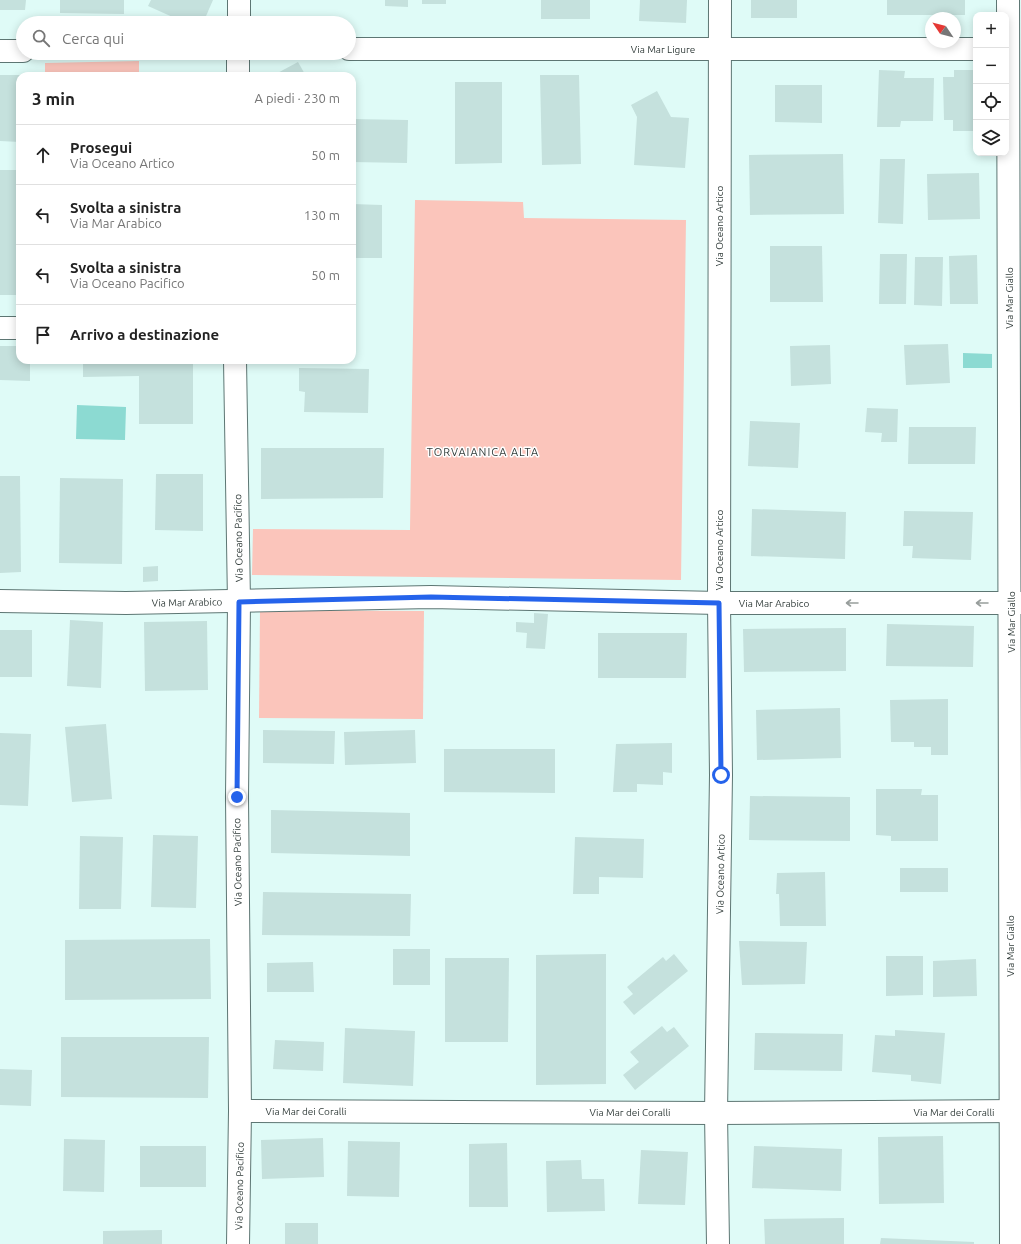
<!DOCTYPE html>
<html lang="it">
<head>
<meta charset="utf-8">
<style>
	:root { --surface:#fff; --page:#f2f2f2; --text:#222; --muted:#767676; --line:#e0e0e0 }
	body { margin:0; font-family:Ubuntu,sans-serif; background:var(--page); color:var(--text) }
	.controls { position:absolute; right:12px; top:12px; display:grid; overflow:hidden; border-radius:8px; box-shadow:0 2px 10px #0003 }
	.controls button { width:36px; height:36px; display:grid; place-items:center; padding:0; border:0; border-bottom:1px solid var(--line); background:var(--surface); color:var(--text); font:20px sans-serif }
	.compass { position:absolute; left:925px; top:12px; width:36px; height:36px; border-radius:50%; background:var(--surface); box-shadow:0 2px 10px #0003; rotate:305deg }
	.stop { position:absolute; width:12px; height:12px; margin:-9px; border:3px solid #2563eb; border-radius:50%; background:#fff }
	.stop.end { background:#2563eb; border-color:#fff; box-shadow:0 1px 4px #0008 }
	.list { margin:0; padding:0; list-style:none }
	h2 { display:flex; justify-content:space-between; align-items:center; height:52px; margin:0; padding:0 16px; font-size:17px }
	h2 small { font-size:13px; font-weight:400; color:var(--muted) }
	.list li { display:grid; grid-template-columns:26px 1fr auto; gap:12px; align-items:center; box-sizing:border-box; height:60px; padding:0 16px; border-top:1px solid var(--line) }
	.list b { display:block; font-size:15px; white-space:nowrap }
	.list p { margin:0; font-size:13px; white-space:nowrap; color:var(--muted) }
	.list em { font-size:13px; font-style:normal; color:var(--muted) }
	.icon { flex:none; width:22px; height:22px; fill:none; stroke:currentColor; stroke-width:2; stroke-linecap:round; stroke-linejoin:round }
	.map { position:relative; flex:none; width:1021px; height:1244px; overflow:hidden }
	.search { position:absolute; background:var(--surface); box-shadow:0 2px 10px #0003; left:16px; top:16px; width:340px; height:44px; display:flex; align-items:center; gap:10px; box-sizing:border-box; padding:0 14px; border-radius:22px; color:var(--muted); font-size:15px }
	.panel { position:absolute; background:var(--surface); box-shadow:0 2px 10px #0003; left:16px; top:72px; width:340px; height:292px; border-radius:12px }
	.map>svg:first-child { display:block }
	.green { fill:#fbc5bb }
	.water { fill:#8cdad2 }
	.building { fill:#c5e1dd }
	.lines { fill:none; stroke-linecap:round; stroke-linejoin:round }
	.minor-casing { stroke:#5d7673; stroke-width:24 }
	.minor { stroke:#fff; stroke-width:22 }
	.oneway { stroke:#989e9c }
	.route { stroke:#2563eb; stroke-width:5 }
	.labels { text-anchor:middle; stroke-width:3; stroke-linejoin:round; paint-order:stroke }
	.street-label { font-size:10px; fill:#313c3a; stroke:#fff }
	.neighbourhood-label { font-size:11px; letter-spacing:1px; fill:#313c3a; stroke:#fff }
</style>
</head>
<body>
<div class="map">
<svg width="1021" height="1244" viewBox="0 0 1021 1244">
	<rect width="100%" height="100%" fill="#dffbf7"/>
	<g class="green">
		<path d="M139 61V76H45V63Z"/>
		<path d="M415 200 523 202 524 218 686 220 681 580 252 575 253 529 410 530Z"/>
		<path d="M260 610 424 611 423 719 259 718Z"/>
	</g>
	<g class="water">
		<path d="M963 353 992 354V368H963Z"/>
		<path d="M77 405 126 407 125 440 76 439Z"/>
	</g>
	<g class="building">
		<path d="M0 0H26L25 10H0Z"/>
		<path d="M60 0H124V14L60 13Z"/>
		<path d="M151 0H213L203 23H186L148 6Z"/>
		<path d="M385 0H408V7L385 6Z"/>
		<rect x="422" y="0" width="24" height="4"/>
		<rect x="541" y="0" width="49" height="19"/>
		<path d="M640 0H687L686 23 639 21Z"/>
		<rect x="751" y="0" width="46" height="18"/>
		<rect x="887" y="0" width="78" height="15"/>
		<path d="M298 62 306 76H272Z"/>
		<path d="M879 70 905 71 904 78H934L933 121H901L900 127H877Z"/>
		<path d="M954 70H976V131H953V120H944L943 77H954Z"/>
		<path d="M0 75H20V142L0 141Z"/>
		<path d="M540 75H579L581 164 542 165Z"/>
		<path d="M455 82H502V163L455 164Z"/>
		<path d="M775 85H822V123L775 122Z"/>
		<path d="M657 91 671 117 689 118 685 168 634 165 637 117 631 105Z"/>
		<path d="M352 119 408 120 407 163 352 162Z"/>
		<path d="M843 154 844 214 750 215 749 155Z"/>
		<path d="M880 159H905L903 224 878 223Z"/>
		<rect x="0" y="170" width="20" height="125"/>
		<path d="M979 173 980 219 928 220 927 174Z"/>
		<path d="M352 204 382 205V258H352Z"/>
		<path d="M770 246H822L823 302H770Z"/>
		<path d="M880 254H907L906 304H879Z"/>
		<path d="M977 255 978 304H950L949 256Z"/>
		<path d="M915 257H943L942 306 914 305Z"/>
		<path d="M948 344 950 383 906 385 904 345Z"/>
		<path d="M830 345 831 384 791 386 790 346Z"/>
		<path d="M0 346H20V360H30V381L0 380Z"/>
		<path d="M83 360H193V424H139V376L83 377Z"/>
		<path d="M299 368 369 369 368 413 304 412 305 392 299 391Z"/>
		<path d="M867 408 898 409 897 442H881L882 433 865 432Z"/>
		<path d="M750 421 800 423 798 468 748 466Z"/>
		<path d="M909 427H976L975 464H908Z"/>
		<path d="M261 448H384L383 498 261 499Z"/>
		<path d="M156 474H203V531L155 530Z"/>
		<path d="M0 476H20L21 572 0 573Z"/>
		<path d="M60 478 123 479 122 564 59 563Z"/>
		<path d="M752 509 846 512 845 559 751 556Z"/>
		<path d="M904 511 973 512 971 560 912 558 913 546H903Z"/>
		<path d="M158 566V581L143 582V567Z"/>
		<path d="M534 613 548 614 545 649 526 648 527 633 516 632V622L534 623Z"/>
		<path d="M70 620 103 622 101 688 67 686Z"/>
		<path d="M207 621 208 690 145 691 144 622Z"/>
		<path d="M887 624 974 626 973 667 886 666Z"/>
		<path d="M846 628V671L744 672 743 629Z"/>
		<rect x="0" y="630" width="32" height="47"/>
		<path d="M598 633H687L686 678H598Z"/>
		<path d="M948 699V755H931V747H914V742H891L890 700Z"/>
		<path d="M840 708 841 758 757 760 756 710Z"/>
		<path d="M106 724 112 799 72 802 65 727Z"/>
		<path d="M263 730 335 731 334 764 263 763Z"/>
		<path d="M415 730 416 763 345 765 344 732Z"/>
		<path d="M0 733 31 734 28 806 0 805Z"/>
		<path d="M672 743V773L663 772V785L637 784V792H613L616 744Z"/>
		<path d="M444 749H555V793L444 792Z"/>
		<path d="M876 789H922L921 795H938V841H891V836L876 835Z"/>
		<path d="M750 796 850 797V841L749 840Z"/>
		<path d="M271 810 410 813V856L271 853Z"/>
		<path d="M153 835 198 836 196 908 151 907Z"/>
		<path d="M80 836 123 837 121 909H79Z"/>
		<path d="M575 837 644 839 643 878 599 877V894H573Z"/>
		<rect x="900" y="868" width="48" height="24"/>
		<path d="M825 872 826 926H780L779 894H776L777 873Z"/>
		<path d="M263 892 411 894 410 936 262 935Z"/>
		<path d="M210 939 211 999 65 1000V940Z"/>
		<path d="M739 941 807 942 805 984 742 985Z"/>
		<rect x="393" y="949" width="37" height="36"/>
		<path d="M606 954V1084L536 1085V955Z"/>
		<path d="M674 954 688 971 634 1015 623 1002 633 994 627 987 663 957 666 961Z"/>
		<path d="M886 956H923V995L886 996Z"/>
		<path d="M445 958H509L508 1042H445Z"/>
		<path d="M976 959 977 996 933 997V961Z"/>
		<path d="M313 962 314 992H267V963Z"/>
		<path d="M662 1026 667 1032 674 1027 689 1046 635 1090 623 1075 639 1062 630 1052Z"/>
		<path d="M345 1028 415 1031 413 1086 343 1083Z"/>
		<path d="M895 1030 945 1033 941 1084 911 1081V1075L872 1072 875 1035 895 1036Z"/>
		<path d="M755 1033 843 1034 842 1071 754 1070Z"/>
		<path d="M61 1037H209L208 1098 61 1097Z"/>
		<path d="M275 1040 324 1042 323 1071 273 1069Z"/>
		<path d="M0 1069 32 1070 31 1106 0 1105Z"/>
		<path d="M943 1136 944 1203 879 1204 878 1137Z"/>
		<path d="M323 1138 324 1177 262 1179 261 1140Z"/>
		<path d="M64 1139 105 1140 104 1192 63 1191Z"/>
		<path d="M348 1141 400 1142 399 1197 347 1196Z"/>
		<path d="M507 1143 508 1207H469V1144Z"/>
		<rect x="140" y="1146" width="66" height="41"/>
		<path d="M754 1146 842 1149 841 1191 752 1188Z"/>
		<path d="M641 1150 688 1152 685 1205 638 1204Z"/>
		<path d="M581 1160 582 1179H604L605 1211 547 1212 546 1161Z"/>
		<path d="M844 1218V1244H765L764 1219Z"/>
		<rect x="285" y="1223" width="33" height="21"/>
		<path d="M162 1230V1244H103V1231Z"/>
		<path d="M881 1238 974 1242V1244H880Z"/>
	</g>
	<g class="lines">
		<defs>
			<g id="minor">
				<path d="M1008 0 1011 1244"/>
				<path d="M239 23V0"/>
				<path d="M349 49H976"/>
				<path d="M0 51H23"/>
				<path d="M238 76V53"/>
				<path d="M0 328H20"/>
				<path d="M235 360 239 602 237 797 240 1111 238 1244"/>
				<path d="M0 601 126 603 431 597 719 603H1021"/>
				<path d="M240 1111 716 1113 1021 1111"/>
				<path d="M718 1244 716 1113 721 775 719 603 720 0"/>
			</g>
		</defs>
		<use href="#minor" class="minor-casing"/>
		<use href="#minor" class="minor"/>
	</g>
	<defs><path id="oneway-shaft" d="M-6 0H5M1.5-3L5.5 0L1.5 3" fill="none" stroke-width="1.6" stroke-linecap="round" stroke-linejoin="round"/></defs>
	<g class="oneway">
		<use href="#oneway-shaft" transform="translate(852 603) rotate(180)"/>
		<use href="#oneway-shaft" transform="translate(982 603) rotate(180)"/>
	</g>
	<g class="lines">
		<path class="route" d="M237 797 239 602 431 597 719 603 721 775"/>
	</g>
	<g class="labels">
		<g class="street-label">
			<text x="663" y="53">Via Mar Ligure</text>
			<text transform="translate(719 226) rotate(-90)" y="4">Via Oceano Artico</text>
			<text transform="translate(1009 298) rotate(-90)" y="4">Via Mar Giallo</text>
			<text transform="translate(238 538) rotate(-91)" y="4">Via Oceano Pacifico</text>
			<text transform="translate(719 550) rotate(-90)" y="4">Via Oceano Artico</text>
			<text transform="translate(187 602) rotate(-1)" y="4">Via Mar Arabico</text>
			<text x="774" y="607">Via Mar Arabico</text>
			<text transform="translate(1011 622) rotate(-90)" y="4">Via Mar Giallo</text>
			<text transform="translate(237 862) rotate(-91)" y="4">Via Oceano Pacifico</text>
			<text transform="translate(720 874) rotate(-89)" y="4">Via Oceano Artico</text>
			<text transform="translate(1010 946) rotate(-90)" y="4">Via Mar Giallo</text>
			<text x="306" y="1115">Via Mar dei Coralli</text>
			<text x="630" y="1116">Via Mar dei Coralli</text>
			<text x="954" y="1116">Via Mar dei Coralli</text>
			<text transform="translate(239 1186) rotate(-89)" y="4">Via Oceano Pacifico</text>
		</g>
		<g class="neighbourhood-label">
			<text x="483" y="456">TORVAIANICA ALTA</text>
		</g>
	</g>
</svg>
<div class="controls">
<button>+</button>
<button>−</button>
<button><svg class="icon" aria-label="locate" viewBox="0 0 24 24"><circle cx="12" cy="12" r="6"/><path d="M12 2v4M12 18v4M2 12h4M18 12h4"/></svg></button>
<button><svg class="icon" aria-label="layers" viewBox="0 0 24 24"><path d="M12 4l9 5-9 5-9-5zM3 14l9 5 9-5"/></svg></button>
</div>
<svg class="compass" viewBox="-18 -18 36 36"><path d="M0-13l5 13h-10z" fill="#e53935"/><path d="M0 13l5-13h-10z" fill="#767676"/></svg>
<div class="stop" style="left:721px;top:775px"></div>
<div class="stop end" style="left:237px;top:797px"></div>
<div class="search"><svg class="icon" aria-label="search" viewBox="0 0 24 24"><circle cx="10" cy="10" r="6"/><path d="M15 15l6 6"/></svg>Cerca qui</div>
<section class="panel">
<h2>3 min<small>A piedi · 230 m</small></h2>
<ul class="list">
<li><svg class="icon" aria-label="ahead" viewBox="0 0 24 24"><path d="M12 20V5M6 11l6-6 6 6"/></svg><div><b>Prosegui</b><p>Via Oceano Artico</p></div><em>50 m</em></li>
<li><svg class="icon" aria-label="left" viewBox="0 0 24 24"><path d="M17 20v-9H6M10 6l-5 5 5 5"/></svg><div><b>Svolta a sinistra</b><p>Via Mar Arabico</p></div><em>130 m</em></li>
<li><svg class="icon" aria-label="left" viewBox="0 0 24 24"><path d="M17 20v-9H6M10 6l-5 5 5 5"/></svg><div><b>Svolta a sinistra</b><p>Via Oceano Pacifico</p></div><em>50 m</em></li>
<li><svg class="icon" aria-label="arrive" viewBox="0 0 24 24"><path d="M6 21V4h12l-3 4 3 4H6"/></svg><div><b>Arrivo a destinazione</b></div></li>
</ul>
</section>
</div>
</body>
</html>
